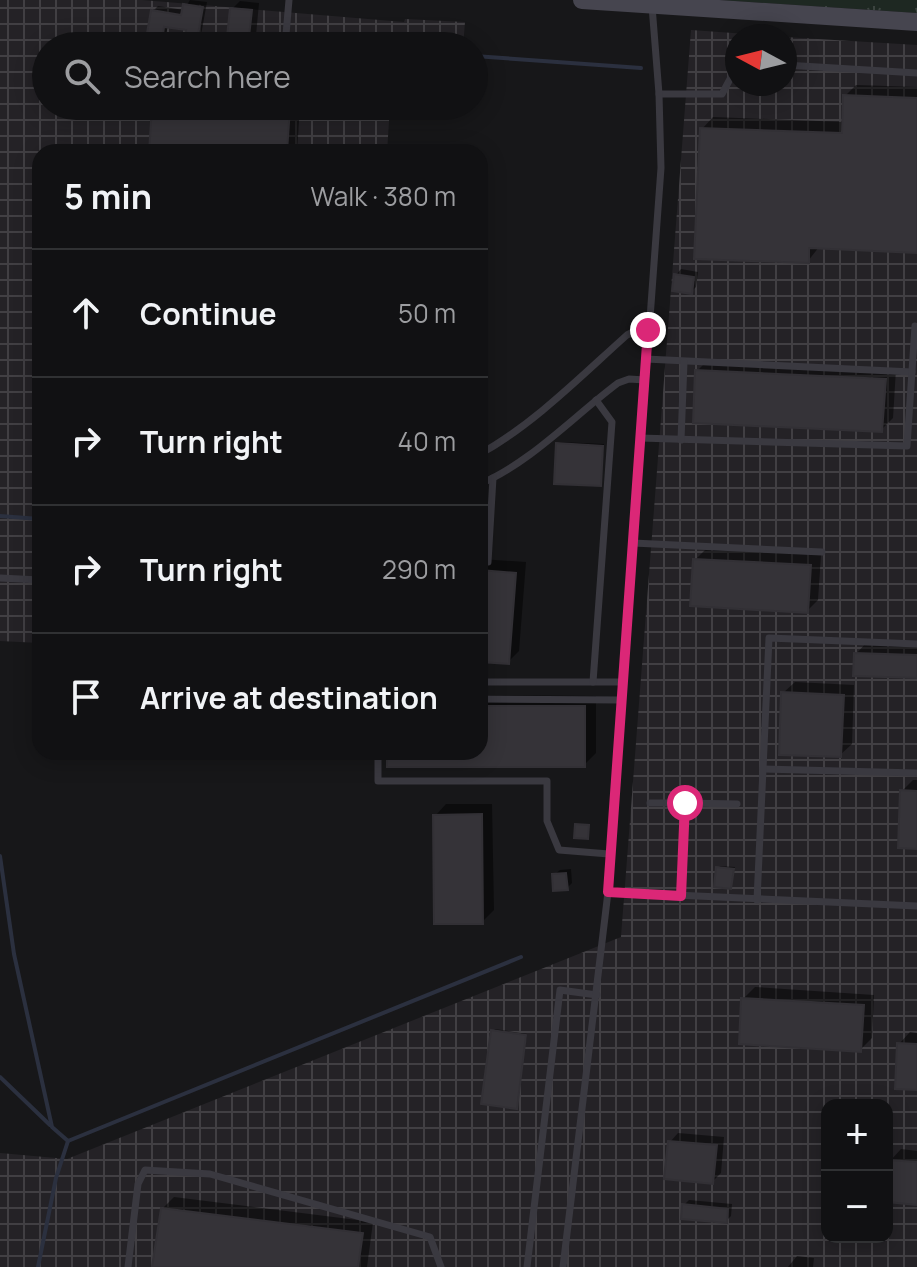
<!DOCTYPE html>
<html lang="en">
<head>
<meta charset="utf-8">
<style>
	:root { --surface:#111113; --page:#1a1a1c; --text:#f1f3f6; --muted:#9c9da0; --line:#303133 }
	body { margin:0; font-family:Manrope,sans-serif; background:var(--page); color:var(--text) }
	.controls { position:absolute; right:24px; bottom:24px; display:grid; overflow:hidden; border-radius:16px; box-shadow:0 4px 20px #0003 }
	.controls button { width:72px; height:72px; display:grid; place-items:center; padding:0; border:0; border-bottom:2px solid var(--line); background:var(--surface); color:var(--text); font:40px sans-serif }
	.compass { position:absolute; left:725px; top:24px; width:72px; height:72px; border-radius:50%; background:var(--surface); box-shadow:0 4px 20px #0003; rotate:277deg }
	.stop { position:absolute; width:24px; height:24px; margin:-18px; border:6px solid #db2777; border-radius:50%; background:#fff }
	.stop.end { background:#db2777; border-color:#fff; box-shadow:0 2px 8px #0008 }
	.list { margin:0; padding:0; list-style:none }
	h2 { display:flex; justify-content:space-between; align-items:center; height:104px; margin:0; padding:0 32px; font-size:34px }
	h2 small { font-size:26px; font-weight:400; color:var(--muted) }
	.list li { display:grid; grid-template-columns:52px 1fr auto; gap:24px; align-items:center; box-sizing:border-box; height:128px; padding:0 32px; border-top:2px solid var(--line) }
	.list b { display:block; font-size:30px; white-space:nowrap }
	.list em { font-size:26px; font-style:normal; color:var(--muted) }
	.icon { flex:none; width:44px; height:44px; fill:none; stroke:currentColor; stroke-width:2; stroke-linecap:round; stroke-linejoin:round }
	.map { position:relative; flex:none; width:917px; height:1267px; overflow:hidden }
	.search { position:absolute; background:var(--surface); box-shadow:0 4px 20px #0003; left:32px; top:32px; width:456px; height:88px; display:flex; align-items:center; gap:20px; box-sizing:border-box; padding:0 28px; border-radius:44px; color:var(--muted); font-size:30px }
	.panel { position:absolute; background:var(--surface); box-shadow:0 4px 20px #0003; left:32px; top:144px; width:456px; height:616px; border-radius:24px }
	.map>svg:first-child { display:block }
	.industrial { fill:url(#industrial-grid); fill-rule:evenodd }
	.grass { fill:url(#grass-tufts) }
	.shadow { fill:#0007 }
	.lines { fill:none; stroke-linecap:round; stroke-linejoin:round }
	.stream { stroke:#2b303f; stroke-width:4 }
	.building { fill:#353338; stroke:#323035; stroke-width:2 }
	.lane { stroke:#3a3940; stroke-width:7 }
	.secondary { stroke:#46454f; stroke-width:18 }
	.route { stroke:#db2777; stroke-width:10 }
</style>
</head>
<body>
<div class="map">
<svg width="917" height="1267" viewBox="0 0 917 1267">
	<defs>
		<pattern id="industrial-grid" width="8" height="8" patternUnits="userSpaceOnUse" patternTransform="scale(2)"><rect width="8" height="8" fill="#242226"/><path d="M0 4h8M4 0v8" fill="none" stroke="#413f43"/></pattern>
		<pattern id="grass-tufts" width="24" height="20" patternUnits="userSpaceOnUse" patternTransform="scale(2)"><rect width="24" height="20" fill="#1e2822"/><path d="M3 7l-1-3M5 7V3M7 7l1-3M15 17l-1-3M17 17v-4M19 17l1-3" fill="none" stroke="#3c4440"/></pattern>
	</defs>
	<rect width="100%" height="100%" fill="#171719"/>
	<g class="industrial">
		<path d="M0 0H142L404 22 405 19 465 22 463 46 395 43 394 46H46V106H390L387 152H40V643L0 641Z"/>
		<path d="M691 30 774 36H737V84H785V37L917 45V1267H0V1153L67 1159 621 937ZM827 1105H887V1237H827Z"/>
	</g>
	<path class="grass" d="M719 0H917V13Z"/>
	<g class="shadow">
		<path d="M190 0 207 2 199 46H186L188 28 168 26 166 34 161 40 153 11 158 6 184 10Z"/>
		<path d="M240 1 259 3 255 46H228L232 9Z"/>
		<path d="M856 85 917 87V251L819 247 808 261 702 129 713 117 844 122 845 96Z"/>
		<path d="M154 106H300L297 152H151Z"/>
		<path d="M681 269 698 272 696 287 691 292 676 275Z"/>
		<path d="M708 360 896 369 893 418 881 430 697 371Z"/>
		<path d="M560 442 604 444 600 484 558 444Z"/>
		<path d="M706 549 821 555 818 600 807 611 695 560Z"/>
		<path d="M480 559 526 562 519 651 508 662 480 660Z"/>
		<path d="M867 642 917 644V676L856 654Z"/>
		<path d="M795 682 854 685 852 744 840 755 783 693Z"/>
		<path d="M480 695 596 696V753L584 765 389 752H480Z"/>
		<path d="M913 780H917V847L902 791Z"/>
		<path d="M446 804H492L494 910 482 922 435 816Z"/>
		<path d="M720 866 735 867 731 887 718 868Z"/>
		<path d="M571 869 572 883 567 888 554 875 560 870Z"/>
		<path d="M755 987 874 995 872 1038 860 1050 743 999Z"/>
		<path d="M495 1029 527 1034 516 1107 493 1031Z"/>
		<path d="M910 1032 917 1033V1088L899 1044Z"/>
		<path d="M678 1133 724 1137 721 1173 713 1181 670 1142Z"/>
		<path d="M901 1149 917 1151V1203L887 1200 890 1161Z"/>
		<path d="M174 1197 373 1222 367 1267H154L162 1209Z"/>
		<path d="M689 1200 732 1204 731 1216 726 1221 684 1205Z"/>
		<path d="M797 1256 814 1258 813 1267H788Z"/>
	</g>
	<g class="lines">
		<g class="stream">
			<path d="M474 56 641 68"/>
			<path d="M0 516 40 519"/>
			<path d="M0 856 14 954 52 1127 68 1141 521 957"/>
			<path d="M0 1077 50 1125"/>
			<path d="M38 1267 56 1178 68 1141"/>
		</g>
	</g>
	<g class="building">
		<path d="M183 4 203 7 196 46H184L186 30 164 27 162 42 146 39 151 10 181 15Z"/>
		<path d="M230 8 252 10 248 46H226Z"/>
		<path d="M843 95 917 98V253L809 248V263L694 259 700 128 842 133Z"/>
		<path d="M152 106 290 108 287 152H149Z"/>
		<path d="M674 274 694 277 692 294 672 291Z"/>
		<path d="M695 370 886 379 882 432 693 423Z"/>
		<path d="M556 443 603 446 601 486 554 484Z"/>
		<path d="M693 559 811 565 808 613 690 606Z"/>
		<path d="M480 570 516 573 509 664 480 662Z"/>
		<path d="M854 653 917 655V678L853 676Z"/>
		<path d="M781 692 844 695 841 757 779 755Z"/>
		<path d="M480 706H585V767H387V752H480Z"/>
		<path d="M900 790 917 791V849L898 848Z"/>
		<path d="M482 814 483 924H434L433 815Z"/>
		<path d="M575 824 589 825 588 839 574 838Z"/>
		<path d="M716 867 734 869 731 889 714 887Z"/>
		<path d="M566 873 568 890 553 891 552 874Z"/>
		<path d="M741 998 864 1005 861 1052 739 1044Z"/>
		<path d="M491 1030 526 1035 517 1109 481 1104Z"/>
		<path d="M897 1043 917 1044V1090L895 1089Z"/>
		<path d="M668 1141 717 1145 713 1184 664 1179Z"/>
		<path d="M888 1160 917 1162V1205L887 1202Z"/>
		<path d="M682 1204 728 1209 727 1223 681 1219Z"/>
		<path d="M161 1208 363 1233 358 1267H152Z"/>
	</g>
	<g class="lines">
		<g class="lane">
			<path d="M285 46 289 0"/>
			<path d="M785 65 917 73"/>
			<path d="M659 94H722L737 66"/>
			<path d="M646 359 912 372"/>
			<path d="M640 438 907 446 915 326"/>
			<path d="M681 440 684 362"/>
			<path d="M480 454C534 424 581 376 627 335L637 330H648"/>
			<path d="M480 484C530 463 574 416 618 383L629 379 645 380"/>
			<path d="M633 543 822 552"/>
			<path d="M488 562 493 478"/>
			<path d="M0 578 40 580"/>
			<path d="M480 682H622"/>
			<path d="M593 682 612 422 596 400"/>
			<path d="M480 699 621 700"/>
			<path d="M378 752V781H547V821L559 850 609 854"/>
			<path d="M763 769 917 773"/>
			<path d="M650 803H685L681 896"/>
			<path d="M685 803 737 804"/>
			<path d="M608 892 917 906"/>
			<path d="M757 900 769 638 917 644"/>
			<path d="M128 1267 138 1184 145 1170 210 1174 430 1237 441 1267"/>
			<path d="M527 1267 560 990 597 995"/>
			<path d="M563 1267 608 892 661 168 659 94 652 6"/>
		</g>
		<path class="secondary" d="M582 0 917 22"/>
	</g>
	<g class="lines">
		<path class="route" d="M648 330 608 892 681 896 685 803"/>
	</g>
</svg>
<div class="controls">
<button>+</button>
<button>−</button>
</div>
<svg class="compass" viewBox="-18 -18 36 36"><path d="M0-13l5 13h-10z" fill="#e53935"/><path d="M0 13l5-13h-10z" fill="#9c9da0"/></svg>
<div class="stop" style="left:685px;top:803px"></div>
<div class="stop end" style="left:648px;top:330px"></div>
<div class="search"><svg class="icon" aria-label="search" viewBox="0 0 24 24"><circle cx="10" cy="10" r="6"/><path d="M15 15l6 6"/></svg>Search here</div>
<section class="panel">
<h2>5 min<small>Walk · 380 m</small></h2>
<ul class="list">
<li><svg class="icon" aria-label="ahead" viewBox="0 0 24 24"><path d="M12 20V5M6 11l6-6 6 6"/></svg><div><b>Continue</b></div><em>50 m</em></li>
<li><svg class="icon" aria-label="right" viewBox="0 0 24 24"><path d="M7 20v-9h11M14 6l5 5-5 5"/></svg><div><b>Turn right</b></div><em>40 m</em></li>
<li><svg class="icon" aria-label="right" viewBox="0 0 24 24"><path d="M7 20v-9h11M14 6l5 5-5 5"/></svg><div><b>Turn right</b></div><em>290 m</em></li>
<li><svg class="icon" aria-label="arrive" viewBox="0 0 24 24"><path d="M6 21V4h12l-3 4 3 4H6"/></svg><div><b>Arrive at destination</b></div></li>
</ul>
</section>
</div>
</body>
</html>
